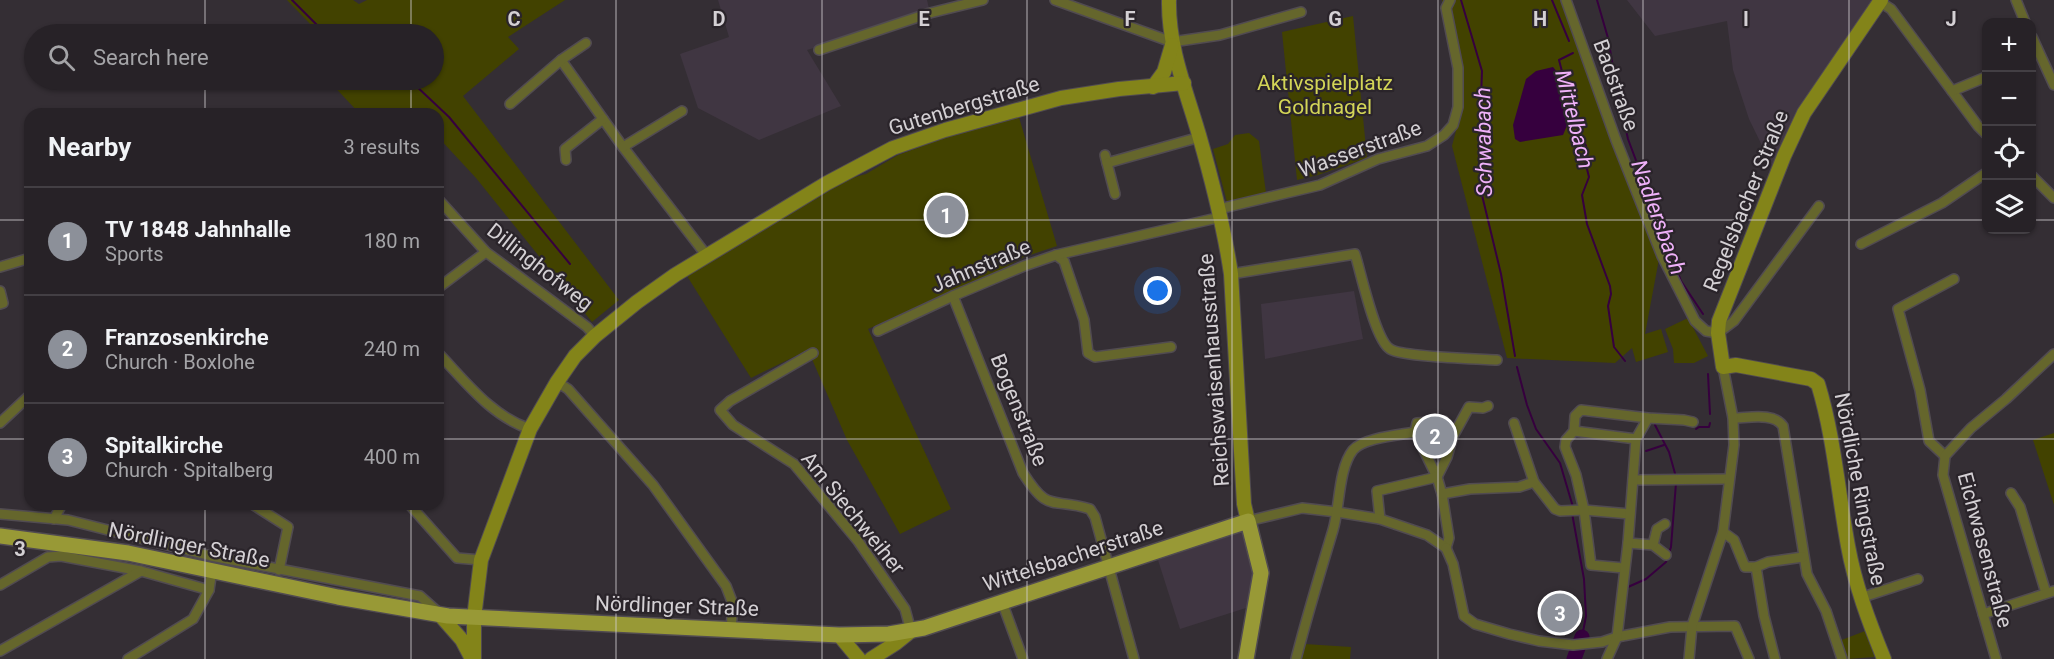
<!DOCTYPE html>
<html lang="en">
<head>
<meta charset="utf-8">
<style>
	:root { --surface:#272227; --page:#332f33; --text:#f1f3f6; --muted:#a4a4a7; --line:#433f44; --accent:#8c9099 }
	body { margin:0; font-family:Roboto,sans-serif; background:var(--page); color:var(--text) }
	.controls { position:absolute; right:18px; top:18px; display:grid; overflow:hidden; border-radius:12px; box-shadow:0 2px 4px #0004 }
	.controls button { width:54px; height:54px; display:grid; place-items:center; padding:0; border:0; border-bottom:2px solid var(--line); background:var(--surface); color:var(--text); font:30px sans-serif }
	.you { position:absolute; left:1158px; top:291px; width:21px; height:21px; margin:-15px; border:4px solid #fff; border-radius:50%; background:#1a73e8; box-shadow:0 0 0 9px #1a73e833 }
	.badge { display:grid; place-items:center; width:39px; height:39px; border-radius:50%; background:var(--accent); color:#fff; font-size:20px; font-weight:700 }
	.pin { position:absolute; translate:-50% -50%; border:3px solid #fff; box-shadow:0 2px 6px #0006 }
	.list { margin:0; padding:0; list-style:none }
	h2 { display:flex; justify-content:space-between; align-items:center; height:78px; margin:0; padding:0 24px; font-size:26px }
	h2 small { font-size:20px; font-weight:400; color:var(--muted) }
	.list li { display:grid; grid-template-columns:39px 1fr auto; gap:18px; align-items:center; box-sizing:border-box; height:108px; padding:0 24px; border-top:2px solid var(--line) }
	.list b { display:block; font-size:22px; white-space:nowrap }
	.list p { margin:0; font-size:20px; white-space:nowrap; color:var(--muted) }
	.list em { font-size:20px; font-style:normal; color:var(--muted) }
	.icon { flex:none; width:33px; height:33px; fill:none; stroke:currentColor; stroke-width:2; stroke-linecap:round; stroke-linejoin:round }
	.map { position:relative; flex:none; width:2054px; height:659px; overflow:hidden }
	.search { position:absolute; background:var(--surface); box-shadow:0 2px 4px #0004; left:24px; top:24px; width:420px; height:66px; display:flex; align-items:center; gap:15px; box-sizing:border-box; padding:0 21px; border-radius:33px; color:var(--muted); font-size:22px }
	.panel { position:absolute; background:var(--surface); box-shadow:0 2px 4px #0004; left:24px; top:108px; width:420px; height:402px; border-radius:18px }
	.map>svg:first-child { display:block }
	.built { fill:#403642 }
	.green { fill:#424200 }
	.water { fill:#36003e }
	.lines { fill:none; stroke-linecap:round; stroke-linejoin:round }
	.stream { stroke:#36003e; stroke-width:2 }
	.river { stroke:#36003e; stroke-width:15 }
	.street-casing { stroke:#514b51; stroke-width:12 }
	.secondary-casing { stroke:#514b51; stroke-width:16 }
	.primary-casing { stroke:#514b51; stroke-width:18 }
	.street { stroke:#65662c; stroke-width:9 }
	.secondary { stroke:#838419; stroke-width:14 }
	.primary { stroke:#989936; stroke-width:15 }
	.grid { fill:none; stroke:#d4d0d4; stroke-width:1.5; stroke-opacity:0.55 }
	.labels { text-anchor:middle; stroke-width:4.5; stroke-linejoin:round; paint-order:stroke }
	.park-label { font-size:21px; fill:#d3d557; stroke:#2a242a }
	.street-label { font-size:21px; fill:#d4d0d4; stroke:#2a242a }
	.water-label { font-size:22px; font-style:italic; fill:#efb1f9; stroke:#2a242a }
	.grid-label { font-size:20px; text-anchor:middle; font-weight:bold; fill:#d4d0d4; stroke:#2a242a; stroke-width:4.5; stroke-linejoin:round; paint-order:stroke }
</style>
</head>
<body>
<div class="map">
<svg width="2054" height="659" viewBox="0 0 2054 659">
	<rect width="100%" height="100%" fill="#342e34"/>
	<g class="built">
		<path d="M718 0H927L930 13 807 50 841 106 759 140 698 108 680 54 729 37Z"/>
		<path d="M1627 0H1877L1801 112 1772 166 1749 119 1733 70 1727 21 1655 36Z"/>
		<path d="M1354 291 1363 339 1265 359 1261 304Z"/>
		<path d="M1242 532 1255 572 1249 607 1180 629 1158 560Z"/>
	</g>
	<g class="green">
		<path d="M287 0H353L359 4 367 0H565L508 37 519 49 463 96 619 300 592 322 476 178 438 137V114H360L328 80H434V34H307L314 28Z"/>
		<path d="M1442 0H1563L1583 59 1659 259 1645 334 1661 329 1668 352 1636 362 1632 348 1615 363 1507 358 1452 146 1463 104Z"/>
		<path d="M1353 16 1367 158 1318 175 1297 180 1282 32Z"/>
		<path d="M1018 114 1057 246 1024 257 983 280 951 292 868 329 951 509 900 534 847 440 808 350 751 378 687 276 848 179 866 174 898 155 944 138Z"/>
		<path d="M1249 133 1259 141 1266 193 1227 202 1213 149 1228 144 1235 135Z"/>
		<path d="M1688 318 1708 356 1694 363H1674L1673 349 1665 329Z"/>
		<path d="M2054 433V505L2033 440Z"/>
		<path d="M1865 631 1875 657 1847 659 1839 641Z"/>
		<path d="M1305 644 1351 647 1350 659H1297L1300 647Z"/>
	</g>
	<path class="water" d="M1553 67 1559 74 1569 121 1563 135 1520 142 1515 139 1513 125 1526 79 1536 71Z"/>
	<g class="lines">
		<g class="stream">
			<path d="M292 0 318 26 330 34"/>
			<path d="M1461 0 1482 71 1479 151 1481 191 1501 274 1515 356"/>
			<path d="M1552 0 1569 41"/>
			<path d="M1597 0 1608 38 1619 102"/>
			<path d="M1573 53 1559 60 1576 125 1586 146 1585 161 1589 177 1582 195 1587 224 1610 286 1611 294 1608 306 1614 347 1625 361"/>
			<path d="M390 80 397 85 414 84 449 117 570 264"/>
			<path d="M1623 116 1628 139 1681 281 1703 314"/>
			<path d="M1517 367 1527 405 1536 429 1560 463 1573 507"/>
			<path d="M1708 374 1710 414"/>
			<path d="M1655 425 1669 452 1676 477"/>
			<path d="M1696 429 1699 427H1709L1710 423"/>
			<path d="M1646 451 1664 445"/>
			<path d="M1572 513 1584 579 1586 616 1582 637"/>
			<path d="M1628 587 1646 579 1666 562 1671 547 1676 483"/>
		</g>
		<path class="river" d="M1574 659 1582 637"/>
		<defs>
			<g id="street">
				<path d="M1055 0 1172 42 1220 35 1301 12"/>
				<path d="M1566 0 1616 140 1662 256 1695 321 1706 331 1718 333 1734 321 1819 206"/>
				<path d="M2016 0 2025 22"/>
				<path d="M1880 2 1891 9 1978 126 1986 134"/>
				<path d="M2032 37 2054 85"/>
				<path d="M819 50 930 13 983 0"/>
				<path d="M561 60 623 147 707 256"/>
				<path d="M1952 91 1986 77"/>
				<path d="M510 104 561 60 586 43"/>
				<path d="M623 147 682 111"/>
				<path d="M1105 155 1107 163 1200 137"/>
				<path d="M566 160 565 149 603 119"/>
				<path d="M1107 163 1115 194"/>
				<path d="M2032 176 2054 198"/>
				<path d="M438 199 486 252 587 327 595 336"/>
				<path d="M1219 209 1320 185 1378 159 1427 146 1444 135 1453 125 1458 107V68L1446 8 1450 0"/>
				<path d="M1861 244 1942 203 1986 173"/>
				<path d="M1056 255 1064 261 1084 320 1088 353 1095 357 1171 347"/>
				<path d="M0 267 30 258"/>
				<path d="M1231 274 1355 254C1361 273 1375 340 1390 349 1402 357 1479 359 1497 360"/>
				<path d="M438 288 486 252"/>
				<path d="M0 291 3 303 0 304"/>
				<path d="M953 296 1023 473C1049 514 1051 497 1090 509L1095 517 1134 659"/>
				<path d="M878 331 953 296 1024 266 1056 255 1221 217"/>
				<path d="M438 353C466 382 491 416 530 429"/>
				<path d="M813 353 730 401 720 410 733 425 794 464 858 541 905 609 911 631"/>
				<path d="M557 382 568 389 653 485 726 586 733 604 731 629"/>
				<path d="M1733 418C1748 418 1774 412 1783 426L1807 574 1826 611 1842 659"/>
				<path d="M1444 421 1417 423 1415 432 1437 477 1442 494 1449 538 1446 548"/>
				<path d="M0 423 30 395"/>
				<path d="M1514 423 1534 482 1555 509 1560 511 1584 510 1630 514"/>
				<path d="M1574 431 1636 439"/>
				<path d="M1945 456 1929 441 1920 390 1898 309 1954 279"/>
				<path d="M1437 477 1447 457 1453 436 1469 407 1483 408 1488 406"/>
				<path d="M1633 480 1729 479"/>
				<path d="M2011 493 2020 507 2046 593"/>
				<path d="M1442 494 1470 489 1519 487 1534 482"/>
				<path d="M252 504 288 527 279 570"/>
				<path d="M409 504 457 558 481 560"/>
				<path d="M0 514 68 520 211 556 420 596 439 613"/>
				<path d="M54 519 62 504"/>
				<path d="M1380 519 1377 491 1437 477"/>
				<path d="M1248 521 1302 508 1337 512 1380 519 1427 535 1446 548"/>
				<path d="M1723 532 1734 540 1745 567H1756L1764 616 1775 659"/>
				<path d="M1628 543 1653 545 1666 555"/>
				<path d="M1653 545 1657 529 1665 524"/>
				<path d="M1446 548 1453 564 1464 616 1475 624 1509 634 1539 641 1573 645 1602 642 1617 637 1670 627 1735 626 1749 659"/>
				<path d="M1756 567 1768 562 1803 557"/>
				<path d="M1624 568 1591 565 1584 510 1576 475 1565 447 1566 440 1574 431 1575 416 1581 410 1648 418 1684 420 1693 422"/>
				<path d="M0 585 48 557 61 556 141 571 209 590"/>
				<path d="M1860 598 1918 579"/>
				<path d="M1002 602 1023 659"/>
				<path d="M1983 614 2054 591"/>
				<path d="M0 651 141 571"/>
				<path d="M128 659 193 619 209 590 212 570"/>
				<path d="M1296 659C1307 616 1320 573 1333 530 1340 507 1338 469 1353 450 1363 438 1399 435 1415 432"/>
				<path d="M1607 659 1617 637 1628 543 1636 439 1648 418"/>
				<path d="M1689 659 1692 626 1723 532 1734 445 1733 418 1723 367"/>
				<path d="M1996 659 1943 475 1945 456 1971 428 2006 399 2054 354"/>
			</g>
			<g id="secondary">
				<path d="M1169 0C1168 47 1186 90 1199 135 1212 180 1224 227 1231 274L1244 504 1248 521"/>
				<path d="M1881 0 1804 113 1784 156 1719 321 1718 333 1723 367 1736 365 1811 379 1818 384C1834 436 1838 492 1848 546 1855 585 1869 622 1884 659"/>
				<path d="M1153 87 1164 72 1172 45"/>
				<path d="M440 615 462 640 472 659"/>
				<path d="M839 635 859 659"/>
				<path d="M474 659V618L481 560 530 429 557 382 575 356 595 336 637 302 675 275 827 183 893 148 945 130 1061 98 1119 89 1184 83"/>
				<path d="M871 659 896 643 911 631"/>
			</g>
			<path id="primary" d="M0 536 128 553 338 597 448 616 839 635 889 634 924 628 1248 521 1261 573 1246 659"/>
		</defs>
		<use href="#street" class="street-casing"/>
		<use href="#secondary" class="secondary-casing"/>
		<use href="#primary" class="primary-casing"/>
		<use href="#street" class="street"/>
		<use href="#secondary" class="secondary"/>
		<use href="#primary" class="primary"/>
	</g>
	<path class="grid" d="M205 0V34M411 0V34M616 0V659M822 0V659M1027 0V659M1232 0V659M1438 0V659M1643 0V659M1849 0V659M205 80V114M411 80V114M0 220H30M438 220H1986M2032 220H2054M0 439H30M438 439H2054M205 504V659M411 504V659"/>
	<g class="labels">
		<g class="park-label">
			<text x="1325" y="90">Aktivspielplatz<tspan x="1325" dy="24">Goldnagel</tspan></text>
		</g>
		<g class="street-label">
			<text transform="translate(1616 85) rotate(70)" y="7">Badstraße</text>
			<text transform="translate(964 106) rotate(-17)" y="7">Gutenbergstraße</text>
			<text transform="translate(1360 149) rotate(-20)" y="7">Wasserstraße</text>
			<text transform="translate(1746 201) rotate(-68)" y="7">Regelsbacher Straße</text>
			<text transform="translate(981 266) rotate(-23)" y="7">Jahnstraße</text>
			<text transform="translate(540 267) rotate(38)" y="7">Dillinghofweg</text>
			<text transform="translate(1214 370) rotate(-94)" y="7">Reichswaisenhausstraße</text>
			<text transform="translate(1019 410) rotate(68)" y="7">Bogenstraße</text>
			<text transform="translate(1860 489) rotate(79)" y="7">Nördliche Ringstraße</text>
			<text transform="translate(853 513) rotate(51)" y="7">Am Siechweiher</text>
			<text transform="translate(189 545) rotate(11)" y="7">Nördlinger Straße</text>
			<text transform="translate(1985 550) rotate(75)" y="7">Eichwasenstraße</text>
			<text transform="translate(1073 556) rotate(-18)" y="7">Wittelsbacherstraße</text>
			<text transform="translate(677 606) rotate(2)" y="7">Nördlinger Straße</text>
		</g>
		<g class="water-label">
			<text transform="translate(1575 119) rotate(76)" y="8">Mittelbach</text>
			<text transform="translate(1483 142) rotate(-91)" y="8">Schwabach</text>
			<text transform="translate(1659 217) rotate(70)" y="8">Nadlersbach</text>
		</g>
	</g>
	<g class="grid-label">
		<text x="514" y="26">C</text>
		<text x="719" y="26">D</text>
		<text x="924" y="26">E</text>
		<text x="1130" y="26">F</text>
		<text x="1335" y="26">G</text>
		<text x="1540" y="26">H</text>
		<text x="1746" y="26">I</text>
		<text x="1951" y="26">J</text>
		<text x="20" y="556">3</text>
	</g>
</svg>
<div class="controls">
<button>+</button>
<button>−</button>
<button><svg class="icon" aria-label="locate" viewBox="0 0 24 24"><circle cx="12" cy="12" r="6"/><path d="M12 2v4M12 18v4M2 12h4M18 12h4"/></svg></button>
<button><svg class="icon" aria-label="layers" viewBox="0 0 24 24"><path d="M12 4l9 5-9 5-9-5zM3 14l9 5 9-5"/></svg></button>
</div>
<div class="you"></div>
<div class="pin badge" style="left:946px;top:215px">1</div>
<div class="pin badge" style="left:1435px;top:436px">2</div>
<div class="pin badge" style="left:1560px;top:613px">3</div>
<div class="search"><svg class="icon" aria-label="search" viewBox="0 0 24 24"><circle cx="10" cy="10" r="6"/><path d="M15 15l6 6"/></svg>Search here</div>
<section class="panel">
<h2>Nearby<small>3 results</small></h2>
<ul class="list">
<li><span class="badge">1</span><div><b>TV 1848 Jahnhalle</b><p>Sports</p></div><em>180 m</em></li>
<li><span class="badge">2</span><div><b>Franzosenkirche</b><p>Church · Boxlohe</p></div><em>240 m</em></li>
<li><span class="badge">3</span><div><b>Spitalkirche</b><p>Church · Spitalberg</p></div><em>400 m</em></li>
</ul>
</section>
</div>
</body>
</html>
